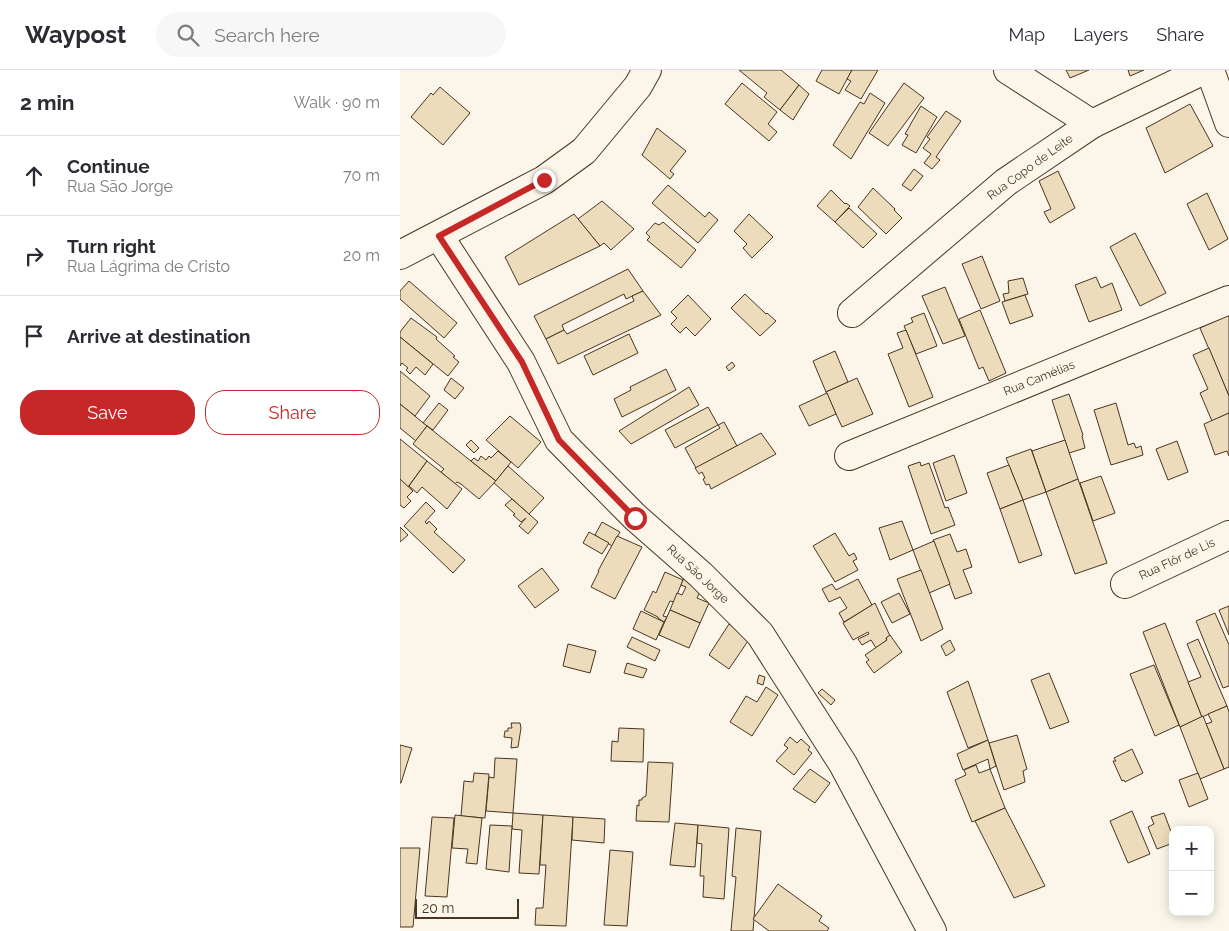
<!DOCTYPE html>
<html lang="en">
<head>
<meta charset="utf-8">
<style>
	:root { --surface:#fff; --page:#f7f7f7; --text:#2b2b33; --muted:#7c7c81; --line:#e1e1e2; --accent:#c62828 }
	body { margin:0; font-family:Raleway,sans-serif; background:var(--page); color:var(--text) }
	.controls { position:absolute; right:15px; bottom:15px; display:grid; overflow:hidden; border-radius:10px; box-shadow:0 2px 12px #0003 }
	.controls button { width:45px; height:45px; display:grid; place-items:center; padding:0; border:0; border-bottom:1px solid var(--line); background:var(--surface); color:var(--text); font:25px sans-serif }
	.scale { position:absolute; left:15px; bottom:12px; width:104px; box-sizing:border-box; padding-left:5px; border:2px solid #4a3520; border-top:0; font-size:14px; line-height:18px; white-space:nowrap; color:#4a3520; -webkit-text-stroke:4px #fbf6e9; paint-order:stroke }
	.stop { position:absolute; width:15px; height:15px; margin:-11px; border:4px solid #c62828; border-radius:50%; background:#fff }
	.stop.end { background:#c62828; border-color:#fff; box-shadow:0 1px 5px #0008 }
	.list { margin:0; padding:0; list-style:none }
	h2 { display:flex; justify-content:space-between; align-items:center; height:65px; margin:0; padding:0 20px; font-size:21px }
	h2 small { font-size:16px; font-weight:400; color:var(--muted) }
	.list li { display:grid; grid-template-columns:32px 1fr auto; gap:15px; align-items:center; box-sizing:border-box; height:80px; padding:0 20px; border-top:1px solid var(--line) }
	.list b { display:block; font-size:19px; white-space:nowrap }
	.list p { margin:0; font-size:16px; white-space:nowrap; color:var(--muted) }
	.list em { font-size:16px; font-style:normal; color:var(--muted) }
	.actions { display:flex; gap:10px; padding:15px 20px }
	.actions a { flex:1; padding:11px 0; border:1px solid var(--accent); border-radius:20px; text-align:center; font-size:18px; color:var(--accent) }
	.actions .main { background:var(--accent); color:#fff }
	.icon { flex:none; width:28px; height:28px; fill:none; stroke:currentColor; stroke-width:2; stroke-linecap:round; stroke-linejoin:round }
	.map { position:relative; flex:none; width:829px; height:861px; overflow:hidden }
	header { display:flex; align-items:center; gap:30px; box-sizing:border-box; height:70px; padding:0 25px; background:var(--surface); border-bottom:1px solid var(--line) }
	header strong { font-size:24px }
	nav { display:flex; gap:28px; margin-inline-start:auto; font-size:18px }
	.search { width:350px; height:45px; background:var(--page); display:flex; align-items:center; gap:12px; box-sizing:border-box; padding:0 18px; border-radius:28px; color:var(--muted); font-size:19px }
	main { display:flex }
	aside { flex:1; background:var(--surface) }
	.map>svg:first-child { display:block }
	.building { fill:#ecdcbc; stroke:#4a3520 }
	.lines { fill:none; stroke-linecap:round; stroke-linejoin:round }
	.minor-casing { stroke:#4a3520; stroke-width:30 }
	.minor { stroke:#fbf6e9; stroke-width:28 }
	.route { stroke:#c62828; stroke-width:6 }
	.labels { text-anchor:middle; stroke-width:4; stroke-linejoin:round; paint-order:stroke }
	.street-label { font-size:12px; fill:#4a3520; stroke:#fbf6e9 }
</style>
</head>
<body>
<header>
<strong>Waypost</strong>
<div class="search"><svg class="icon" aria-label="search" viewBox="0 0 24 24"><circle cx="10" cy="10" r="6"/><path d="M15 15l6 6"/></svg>Search here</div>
<nav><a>Map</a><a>Layers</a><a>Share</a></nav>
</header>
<main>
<aside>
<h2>2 min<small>Walk · 90 m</small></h2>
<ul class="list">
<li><svg class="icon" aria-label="ahead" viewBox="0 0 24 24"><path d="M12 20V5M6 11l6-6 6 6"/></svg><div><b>Continue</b><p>Rua São Jorge</p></div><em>70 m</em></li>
<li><svg class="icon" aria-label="right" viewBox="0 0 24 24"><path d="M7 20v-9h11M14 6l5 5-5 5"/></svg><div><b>Turn right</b><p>Rua Lágrima de Cristo</p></div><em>20 m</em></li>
<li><svg class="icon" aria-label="arrive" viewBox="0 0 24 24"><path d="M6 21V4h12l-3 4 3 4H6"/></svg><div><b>Arrive at destination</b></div></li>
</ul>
<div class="actions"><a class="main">Save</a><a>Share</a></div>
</aside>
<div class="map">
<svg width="829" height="861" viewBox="0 0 829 861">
	<rect width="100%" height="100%" fill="#fbf6e9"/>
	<g class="building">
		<path d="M339 0H381L399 15 380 40 364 27 367 23Z"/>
		<path d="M422 0H452L439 24 416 11Z"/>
		<path d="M452 0H478L461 29 445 20 451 11 447 9Z"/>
		<path d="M666 0H689L670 8Z"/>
		<path d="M728 0H744L730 6Z"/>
		<path d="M342 13 377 42 368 54 377 62 369 71 325 34Z"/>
		<path d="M504 13 524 28 488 76 469 63Z"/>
		<path d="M399 15 409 24 393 50 380 40Z"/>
		<path d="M40 17 70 43 43 75 11 47 31 23 33 25Z"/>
		<path d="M470 23 485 33 451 89 433 75 460 32 464 34Z"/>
		<path d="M790 34 813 76 765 103 746 58Z"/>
		<path d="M521 36 537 47 516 83 502 75 508 65 505 64Z"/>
		<path d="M546 41 561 51 536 87 540 90 532 99 524 93 531 84 523 78 530 69 527 67Z"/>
		<path d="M257 58 286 81 270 101 274 104 270 109 242 85Z"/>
		<path d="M514 99 523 106 511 121 502 115Z"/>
		<path d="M658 101 675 138 650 153 644 142 651 139 639 111Z"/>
		<path d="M268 115 305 147 309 142 318 150 298 173 252 133Z"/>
		<path d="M473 118 495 139 494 140 502 148 486 164 458 137Z"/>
		<path d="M431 120 445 134 446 133 450 136 435 152 417 136Z"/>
		<path d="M807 123 828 169 809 180 787 134Z"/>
		<path d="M202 131 234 159 211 180 204 173 200 176 178 149Z"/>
		<path d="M449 138 477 164 463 178 435 152Z"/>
		<path d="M174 144 200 176 119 215 105 187Z"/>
		<path d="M349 144 373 167 352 188 343 178 347 174 334 161Z"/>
		<path d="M263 152 296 180 281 198 247 170 250 167 246 163 255 153 259 155Z"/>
		<path d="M735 163 766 223 740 236 710 177Z"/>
		<path d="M582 186 600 231 581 239 562 194Z"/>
		<path d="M228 199 243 221 226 229 224 224 162 255 164 260 146 269 134 246Z"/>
		<path d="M696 207 701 218 712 213 722 240 689 252 675 215Z"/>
		<path d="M623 208 628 224 605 231 603 224 609 223 608 211Z"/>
		<path d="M9 211 57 253 44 268 0 229V221Z"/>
		<path d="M545 217 565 266 543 274 522 226Z"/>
		<path d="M243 221 261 245 158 294 146 269 164 260 167 264 234 231 232 226Z"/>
		<path d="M345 224 366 244 367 243 376 251 360 266 331 238Z"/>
		<path d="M288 225 311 249 295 266 286 257 280 263 271 254 277 248 271 242Z"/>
		<path d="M625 225 633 246 610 254 602 232Z"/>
		<path d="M580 240 606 303 589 311 583 297 579 299 559 249Z"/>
		<path d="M524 243 537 276 516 284 504 256 513 252 511 248Z"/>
		<path d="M829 245V326L800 258Z"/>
		<path d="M11 248 37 267 36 269 55 286 53 287 59 292 48 306 0 267V262Z"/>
		<path d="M506 260 533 327 509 337 488 284 503 278 497 263Z"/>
		<path d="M229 264 238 283 193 305 184 286Z"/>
		<path d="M0 267 33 294 25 305 16 297 10 304 6 300 8 298 2 293 0 296Z"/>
		<path d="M809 278 829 326V343L812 351 800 323 808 319 793 285Z"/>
		<path d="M435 281 448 312 426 322 413 291Z"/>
		<path d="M332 292 335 296 329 301 326 297Z"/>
		<path d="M266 299 276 320 222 347 214 329 231 320 230 317Z"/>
		<path d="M0 301 30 326 15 346 0 334Z"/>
		<path d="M51 308 64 318 55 329 44 320Z"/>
		<path d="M457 308 473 344 442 357 426 322Z"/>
		<path d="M289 317 299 335 231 374 219 361Z"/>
		<path d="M427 323 436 344 409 356 399 336Z"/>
		<path d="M669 324 683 365 682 366 685 378 669 383 652 330Z"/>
		<path d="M39 333 48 340 33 360 23 353Z"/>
		<path d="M716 333 728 375 734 373 736 378 741 376 743 385 711 395 694 340Z"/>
		<path d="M0 334 27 356 16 371 0 358Z"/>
		<path d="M308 337 318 355 275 378 265 360Z"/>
		<path d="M829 343V386L827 381 815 385 804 354Z"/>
		<path d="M110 346 141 372 118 398 86 370Z"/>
		<path d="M324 352 337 376 296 398 285 378 320 358 318 355Z"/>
		<path d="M27 356 96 411 79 429 61 414 57 412 55 414 41 402 44 399 13 374Z"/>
		<path d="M361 363 376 384 311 419 309 414 306 415 303 409 305 408 302 402 299 404 295 398Z"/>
		<path d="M0 369 27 391 8 417 0 409Z"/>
		<path d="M71 370 79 378 74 383 66 375Z"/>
		<path d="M665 370 678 409 646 422 632 381Z"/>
		<path d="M777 371 788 402 768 410 756 379Z"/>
		<path d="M631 379 646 422 623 430 606 388Z"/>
		<path d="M98 381 111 392 96 411 71 391 74 388 78 391 81 386 86 390 89 386 91 388Z"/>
		<path d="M554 385 567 423 546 431 533 393Z"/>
		<path d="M27 391 62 419 47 439 22 417 17 423 9 416Z"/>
		<path d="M520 392 521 396 529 393 545 438 548 437 555 455 531 464 508 396Z"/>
		<path d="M609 395 623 430 600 439 587 403Z"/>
		<path d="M108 396 144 428 129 444 94 413Z"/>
		<path d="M701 406 715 443 693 451 680 413Z"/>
		<path d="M0 409 13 421 7 427 11 431 4 438 0 435Z"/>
		<path d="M678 409 707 493 675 504 646 422Z"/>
		<path d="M112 429 138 452 128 464 119 456 126 448 121 452 113 445 115 444 105 435Z"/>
		<path d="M623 430 642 485 619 493 600 439Z"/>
		<path d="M26 432 35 441 25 452 27 454 29 451 37 459 34 462 65 490 53 503 4 456Z"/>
		<path d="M502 451 513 480 490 490 479 458Z"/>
		<path d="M202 452 220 462 212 476 195 465Z"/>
		<path d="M0 457 8 465 0 472Z"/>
		<path d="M189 462 209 473 202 484 183 473Z"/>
		<path d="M435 463 449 486 454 483 457 489 453 491 458 500 435 512 413 476Z"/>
		<path d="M550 464 557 482 566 479 572 497 563 500 572 523 555 529 533 470Z"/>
		<path d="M217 466 242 477 215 529 191 517 199 501H198Z"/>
		<path d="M534 471 550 514 529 523 513 480Z"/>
		<path d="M142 498 159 520 135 538 118 516Z"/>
		<path d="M521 500 543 559 521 571 497 509Z"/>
		<path d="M265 502 283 510 274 532 270 531 263 546 267 547 264 552 258 548V547L244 540 253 521 256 523Z"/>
		<path d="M285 505 303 515 297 528 309 533 300 553 270 540 277 523 282 525 286 517 281 515Z"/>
		<path d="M458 509 472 535 444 552 439 543 447 538 440 527 429 532 422 519 432 514 436 520Z"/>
		<path d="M499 523 510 544 492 553 481 532Z"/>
		<path d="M475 533 490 566 486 568 487 570 476 578 471 570 462 575 458 569 469 564 468 562 453 570 443 553Z"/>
		<path d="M829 536V565L819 540Z"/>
		<path d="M270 540 300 553 289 578 259 565Z"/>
		<path d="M241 541 264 552 256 570 233 559Z"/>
		<path d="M815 543 829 575V616L823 618 796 551Z"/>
		<path d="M765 553 802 647 780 657 743 562Z"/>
		<path d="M329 554 350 568 329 599 309 585Z"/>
		<path d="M490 565 502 582 474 603 466 592 469 590 465 585 487 570 486 568Z"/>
		<path d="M232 567 260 580 255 591 227 577Z"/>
		<path d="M798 569 827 636 802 647 788 612 801 607 787 574Z"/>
		<path d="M550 570 555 580 546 586 541 576Z"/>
		<path d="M168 574 196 581 190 603 163 596Z"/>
		<path d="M227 593 247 599 243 608 224 603Z"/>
		<path d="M754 595 779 655 755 666 730 604Z"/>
		<path d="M649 603 669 652 650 659 631 610Z"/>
		<path d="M359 605 365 607 363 615 357 613Z"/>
		<path d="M568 611 588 670 568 678 547 622Z"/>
		<path d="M366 617 378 625 352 666 330 652 346 626 357 632Z"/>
		<path d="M422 619 435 630 431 635 418 623Z"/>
		<path d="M827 636 829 642V697L824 699 806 654 812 652 808 644Z"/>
		<path d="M803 646 824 699 800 709 780 657Z"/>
		<path d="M111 653H120L121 658 118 677 111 678 112 668 104 667 105 661H108V658H112Z"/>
		<path d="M219 658 244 659 243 692 211 691 212 671 218 672Z"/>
		<path d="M617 665 627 699 623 701 625 712 604 720 589 673Z"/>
		<path d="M390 667 397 673 401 669 410 677 408 680 412 683 394 705 376 691 388 678 384 675Z"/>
		<path d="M588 670 596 696 590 699 588 689 563 700 557 684Z"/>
		<path d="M0 675 12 678 1 713H0Z"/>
		<path d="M732 679 743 703 725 712 724 710 722 711 713 691H716L714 688Z"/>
		<path d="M95 688 117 689 113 743 86 741 89 707 94 708Z"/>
		<path d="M248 692 273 693 269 752 236 751 237 735 239 736V730H242V728L246 726Z"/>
		<path d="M576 695 579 703 590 699 605 738 572 752 555 710 566 705 564 700Z"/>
		<path d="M410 699 430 713 415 733 393 719Z"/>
		<path d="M74 703 89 704 85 748 61 746 64 711 73 712Z"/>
		<path d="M798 703 808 729 789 737 779 710Z"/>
		<path d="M605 738 645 816 614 828 575 751Z"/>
		<path d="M732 741 750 784 728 793 710 751Z"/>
		<path d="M113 743 143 745 139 804 119 803 122 760 112 759Z"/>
		<path d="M764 743 773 767V773L757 779 748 757 754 754 751 747Z"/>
		<path d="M55 745 82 748 77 794 66 793 68 779 52 778Z"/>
		<path d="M143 745 173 747 166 856 135 855 136 838H143L146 795H140Z"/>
		<path d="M32 747 54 748 47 827 25 826Z"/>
		<path d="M173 747 205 749 204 773 172 770Z"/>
		<path d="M275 753 298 755 295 797 270 795Z"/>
		<path d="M90 755 112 756 109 802 86 799Z"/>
		<path d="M298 755 329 758 324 829 303 827 304 806H300L302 774 297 773Z"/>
		<path d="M336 758 361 761 353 861H331L336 807 332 806Z"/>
		<path d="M0 778H20L13 857H0Z"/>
		<path d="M210 780 233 782 227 856 204 855Z"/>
		<path d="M378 814 422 846 419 851 429 858 427 861H369L353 849Z"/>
	</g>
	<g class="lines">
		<defs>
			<g id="minor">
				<path d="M608 0 692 54"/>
				<path d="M810 0 829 53"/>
				<path d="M39 166 121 292 159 370 235 447 301 505 360 564 443 694 532 861"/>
				<path d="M0 185 144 110 184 81 238 16 247 0"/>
				<path d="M452 243 606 112 692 54 804 0"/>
				<path d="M449 386 829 230"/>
				<path d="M725 514 829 465"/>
			</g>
		</defs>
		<use href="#minor" class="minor-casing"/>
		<use href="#minor" class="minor"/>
	</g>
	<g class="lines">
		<path class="route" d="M144 110 39 166 122 292 159 370 235 448"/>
	</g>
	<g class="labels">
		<g class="street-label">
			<text transform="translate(630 97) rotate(-36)" y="4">Rua Copo de Leite</text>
			<text transform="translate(639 308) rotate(-22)" y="4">Rua Camélias</text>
			<text transform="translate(777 489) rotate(-25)" y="4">Rua Flôr de Lis</text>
			<text transform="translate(298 504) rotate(43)" y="4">Rua São Jorge</text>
		</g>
	</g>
</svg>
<div class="controls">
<button>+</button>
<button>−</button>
</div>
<div class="scale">20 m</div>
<div class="stop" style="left:235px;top:448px"></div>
<div class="stop end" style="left:144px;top:110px"></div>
</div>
</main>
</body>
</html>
